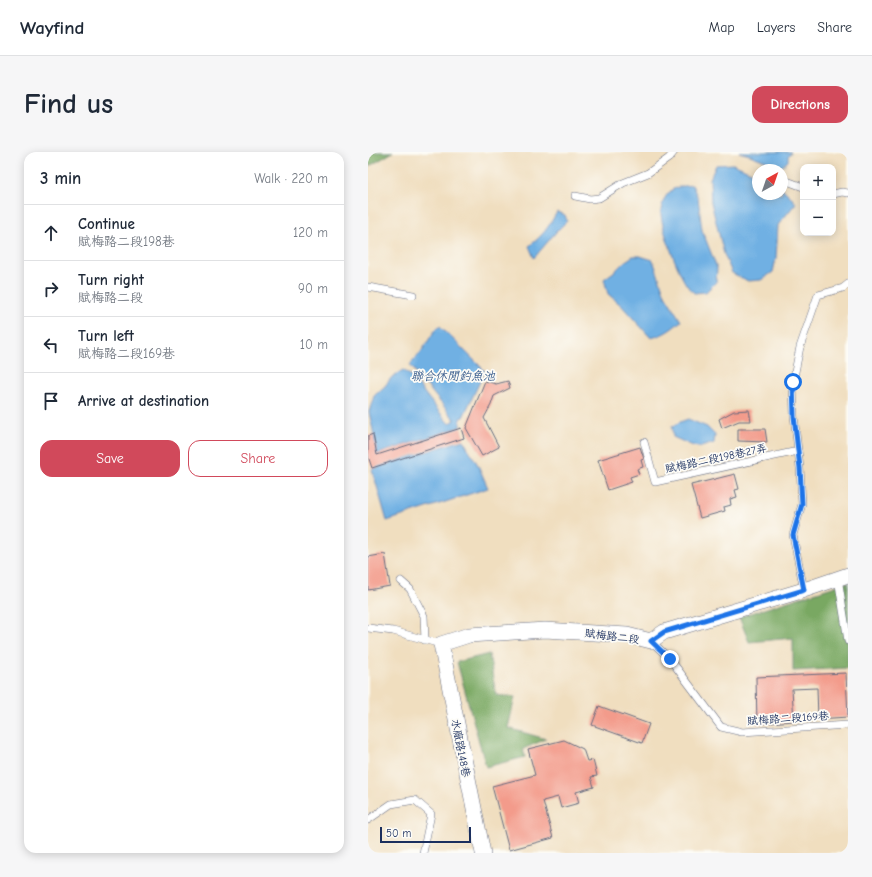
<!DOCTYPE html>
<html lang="en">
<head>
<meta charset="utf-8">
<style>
	:root { --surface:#fff; --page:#f6f6f7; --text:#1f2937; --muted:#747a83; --line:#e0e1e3; --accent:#d1495b }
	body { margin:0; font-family:"Comic Neue","LXGW WenKai TC",sans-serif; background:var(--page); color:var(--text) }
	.controls { position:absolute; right:12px; top:12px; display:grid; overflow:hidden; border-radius:8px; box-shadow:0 2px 10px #0003 }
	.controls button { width:36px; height:36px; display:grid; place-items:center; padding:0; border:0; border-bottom:1px solid var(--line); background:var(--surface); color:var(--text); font:20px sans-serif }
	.compass { position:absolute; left:384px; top:12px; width:36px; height:36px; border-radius:50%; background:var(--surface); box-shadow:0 2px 10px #0003; rotate:40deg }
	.scale { position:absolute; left:12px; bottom:10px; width:91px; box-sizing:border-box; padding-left:4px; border:2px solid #1b2f5e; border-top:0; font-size:11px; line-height:14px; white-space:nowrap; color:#1b2f5e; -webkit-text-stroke:3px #fdfcf7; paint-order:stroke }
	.stop { position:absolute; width:12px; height:12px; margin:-9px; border:3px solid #1a73e8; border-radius:50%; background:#fff }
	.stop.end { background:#1a73e8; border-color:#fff; box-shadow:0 1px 4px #0008 }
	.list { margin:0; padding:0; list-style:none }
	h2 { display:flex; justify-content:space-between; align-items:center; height:52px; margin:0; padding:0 16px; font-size:17px }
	h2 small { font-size:13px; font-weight:400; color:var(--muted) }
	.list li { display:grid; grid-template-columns:26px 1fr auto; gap:12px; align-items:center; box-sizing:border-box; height:56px; padding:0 16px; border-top:1px solid var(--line) }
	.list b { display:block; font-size:15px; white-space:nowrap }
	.list p { margin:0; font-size:13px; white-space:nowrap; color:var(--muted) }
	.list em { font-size:13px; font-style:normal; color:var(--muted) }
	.actions { display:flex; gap:8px; padding:12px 16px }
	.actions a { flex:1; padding:9px 0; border:1px solid var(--accent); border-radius:12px; text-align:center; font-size:14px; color:var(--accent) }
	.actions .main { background:var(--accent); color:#fff }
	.icon { flex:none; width:22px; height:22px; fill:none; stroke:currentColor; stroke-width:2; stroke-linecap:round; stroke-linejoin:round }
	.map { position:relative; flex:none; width:480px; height:701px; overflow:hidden; border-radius:12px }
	header { display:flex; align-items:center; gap:24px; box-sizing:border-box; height:56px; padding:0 20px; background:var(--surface); border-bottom:1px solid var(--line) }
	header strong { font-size:19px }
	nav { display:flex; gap:22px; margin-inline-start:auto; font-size:14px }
	.intro { display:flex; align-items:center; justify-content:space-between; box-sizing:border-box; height:96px; padding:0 24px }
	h1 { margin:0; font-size:28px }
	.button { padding:10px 18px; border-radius:12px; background:var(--accent); color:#fff; font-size:14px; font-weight:700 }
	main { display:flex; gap:24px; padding:0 24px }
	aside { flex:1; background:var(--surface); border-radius:12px; box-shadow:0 2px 10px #0003 }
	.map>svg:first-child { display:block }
	.forest { fill:#79a862; stroke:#4a6c60 }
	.water { fill:#6fb0e3; stroke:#4570a0 }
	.building { fill:#f39b8b }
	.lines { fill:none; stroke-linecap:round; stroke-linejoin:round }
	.lane-casing { stroke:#666c80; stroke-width:8 }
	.street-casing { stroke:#666c80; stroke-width:16 }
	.lane { stroke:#fff; stroke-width:7 }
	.street { stroke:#fff; stroke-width:15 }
	.route { stroke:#1a73e8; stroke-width:5 }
	.labels { text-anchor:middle; stroke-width:3.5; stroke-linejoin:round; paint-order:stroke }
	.street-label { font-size:11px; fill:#1b2f5e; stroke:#fdfcf7 }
	.water-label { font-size:12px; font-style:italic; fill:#385c8d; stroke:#fdfcf7 }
</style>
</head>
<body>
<header>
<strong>Wayfind</strong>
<nav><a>Map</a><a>Layers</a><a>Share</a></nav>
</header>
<div class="intro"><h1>Find us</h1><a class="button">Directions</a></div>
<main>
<aside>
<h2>3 min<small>Walk · 220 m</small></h2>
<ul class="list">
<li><svg class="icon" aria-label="ahead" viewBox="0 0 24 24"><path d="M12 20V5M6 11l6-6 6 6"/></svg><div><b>Continue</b><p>賦梅路二段198巷</p></div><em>120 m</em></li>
<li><svg class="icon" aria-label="right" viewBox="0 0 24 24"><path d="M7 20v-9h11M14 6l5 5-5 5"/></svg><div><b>Turn right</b><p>賦梅路二段</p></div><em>90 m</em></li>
<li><svg class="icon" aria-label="left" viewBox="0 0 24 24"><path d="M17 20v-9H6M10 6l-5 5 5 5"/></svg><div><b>Turn left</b><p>賦梅路二段169巷</p></div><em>10 m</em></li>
<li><svg class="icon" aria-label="arrive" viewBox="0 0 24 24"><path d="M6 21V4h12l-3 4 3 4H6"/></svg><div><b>Arrive at destination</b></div></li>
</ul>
<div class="actions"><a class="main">Save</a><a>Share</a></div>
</aside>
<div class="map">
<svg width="480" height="701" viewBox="0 0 480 701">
	<rect width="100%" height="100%" fill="#fdfcf7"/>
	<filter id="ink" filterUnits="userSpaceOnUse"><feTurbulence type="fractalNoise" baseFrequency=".025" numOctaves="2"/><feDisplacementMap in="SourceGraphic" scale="8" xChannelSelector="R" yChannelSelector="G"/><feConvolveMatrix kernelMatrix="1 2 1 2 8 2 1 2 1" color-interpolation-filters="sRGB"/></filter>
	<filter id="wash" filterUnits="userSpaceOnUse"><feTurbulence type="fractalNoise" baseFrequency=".012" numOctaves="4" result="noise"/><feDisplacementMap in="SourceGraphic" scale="16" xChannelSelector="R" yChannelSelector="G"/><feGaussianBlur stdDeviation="0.9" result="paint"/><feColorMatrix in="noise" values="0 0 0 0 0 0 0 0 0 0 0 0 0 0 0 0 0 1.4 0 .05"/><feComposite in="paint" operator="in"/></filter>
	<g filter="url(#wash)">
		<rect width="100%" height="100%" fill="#f0debf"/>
		<g class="forest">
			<path d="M0 0H25L0 15Z"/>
			<path d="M480 430V516L425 519V486L381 490 371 465Z"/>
			<path d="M121 502 128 543 147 545 140 576 178 587 155 597 157 605 118 615 89 510Z"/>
		</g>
		<g class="water">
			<path d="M371 0H423L420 4V9L413 15 382 3Z"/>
			<path d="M365 12 390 23V42H414V37L417 39 428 51 410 73 408 106 405 120 393 128 380 129 364 121 356 102 343 50 342 27 348 13Z"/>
			<path d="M324 33 330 46 334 78 349 116 348 130 338 140 326 141C323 138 320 135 318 132 310 120 292 73 293 59 294 51 297 43 304 38 309 34 318 34 324 33Z"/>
			<path d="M189 60 197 63 199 69 188 80 166 106 161 94C175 84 181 74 189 60Z"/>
			<path d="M265 104H272L285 108 297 143 313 169C304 177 296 183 283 186L253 153 240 142 236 127 247 119 256 110Z"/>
			<path d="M72 174 117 219 95 265 92 266V275L9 302 5 278 1 260 6 244 17 234 24 225 35 218 37 219 43 224 73 262 81 272 87 268 42 213 53 200 67 178Z"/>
			<path d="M320 267 339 275 347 283 346 291 333 295 325 294 305 285 304 275 312 270Z"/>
			<path d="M95 288 110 313 120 336 19 369 4 317Z"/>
		</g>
		<g id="blocks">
			<g class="building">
				<path d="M117 229 128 232 140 229 142 236 126 244 123 253 116 266 131 295 114 304 98 276Z"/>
				<path d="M381 258 383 269H371L354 276 351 267 366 259Z"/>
				<path d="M93 276 96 286 4 316 0 304V284L5 282 9 303Z"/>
				<path d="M370 277H397L399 290 370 289Z"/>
				<path d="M272 295 276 307 273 308 275 315 269 317 271 322 262 325 264 330 240 338 230 308Z"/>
				<path d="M367 322 371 337 367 338 369 345 362 347 363 353 356 355 357 359 332 366 323 333Z"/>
				<path d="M17 402 22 434 0 438V405Z"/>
				<path d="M478 521 480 565 450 567 449 536 424 537 426 569 389 572 388 525Z"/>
				<path d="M231 554 281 572 274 591 224 573Z"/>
				<path d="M196 588 215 597 219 609 225 608 229 624 223 625 226 635 208 640 211 651 193 656 190 645 175 649 185 686 141 698 124 634 167 623 160 597Z"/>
			</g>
		</g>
	</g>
	<g filter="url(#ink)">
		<use href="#blocks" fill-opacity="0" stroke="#666c80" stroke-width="1"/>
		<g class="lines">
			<defs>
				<g id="lane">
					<path d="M419 29 435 35"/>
					<path d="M465 42 474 40 480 41"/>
					<path d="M207 44 222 47 231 46 255 31 280 21 301 6 306 0"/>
					<path d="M0 135 45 143"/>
					<path d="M276 290 287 330 430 299"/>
					<path d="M470 426 480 489"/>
					<path d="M33 429 42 437 56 464 57 488"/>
					<path d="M436 438 425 383 434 352 432 316 426 264 425 230 432 195 450 143 475 136 480 132"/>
					<path d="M0 476 25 479 73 492"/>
					<path d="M283 489 302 507 353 575 374 580 480 573"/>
					<path d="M0 668 23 652 47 648 63 662 55 701"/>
				</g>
				<path id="street" d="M115 701 73 492 101 483 177 478 259 483 283 489 296 480 436 438 480 423"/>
			</defs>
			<use href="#lane" class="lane-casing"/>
			<use href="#street" class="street-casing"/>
			<use href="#lane" class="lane"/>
			<use href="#street" class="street"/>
		</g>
	</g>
	<g class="lines" filter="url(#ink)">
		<path class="route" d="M302 507 283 489 296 480 436 438 425 383 434 352 432 316 426 264 425 230"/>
	</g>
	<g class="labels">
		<g class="street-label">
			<text transform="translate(348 306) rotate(-12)" y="4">賦梅路二段198巷27弄</text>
			<text transform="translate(244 484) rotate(7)" y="4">賦梅路二段</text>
			<text transform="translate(420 566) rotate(-4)" y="4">賦梅路二段169巷</text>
			<text transform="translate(93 596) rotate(79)" y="4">水廠路148巷</text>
		</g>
		<g class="water-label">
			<text x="85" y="228">聯合休閒釣魚池</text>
		</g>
	</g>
</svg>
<div class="controls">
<button>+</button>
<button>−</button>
</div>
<svg class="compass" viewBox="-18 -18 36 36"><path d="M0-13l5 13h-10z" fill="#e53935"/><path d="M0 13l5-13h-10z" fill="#747a83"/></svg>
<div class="scale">50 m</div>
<div class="stop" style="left:425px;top:230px"></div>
<div class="stop end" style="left:302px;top:507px"></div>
</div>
</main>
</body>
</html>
